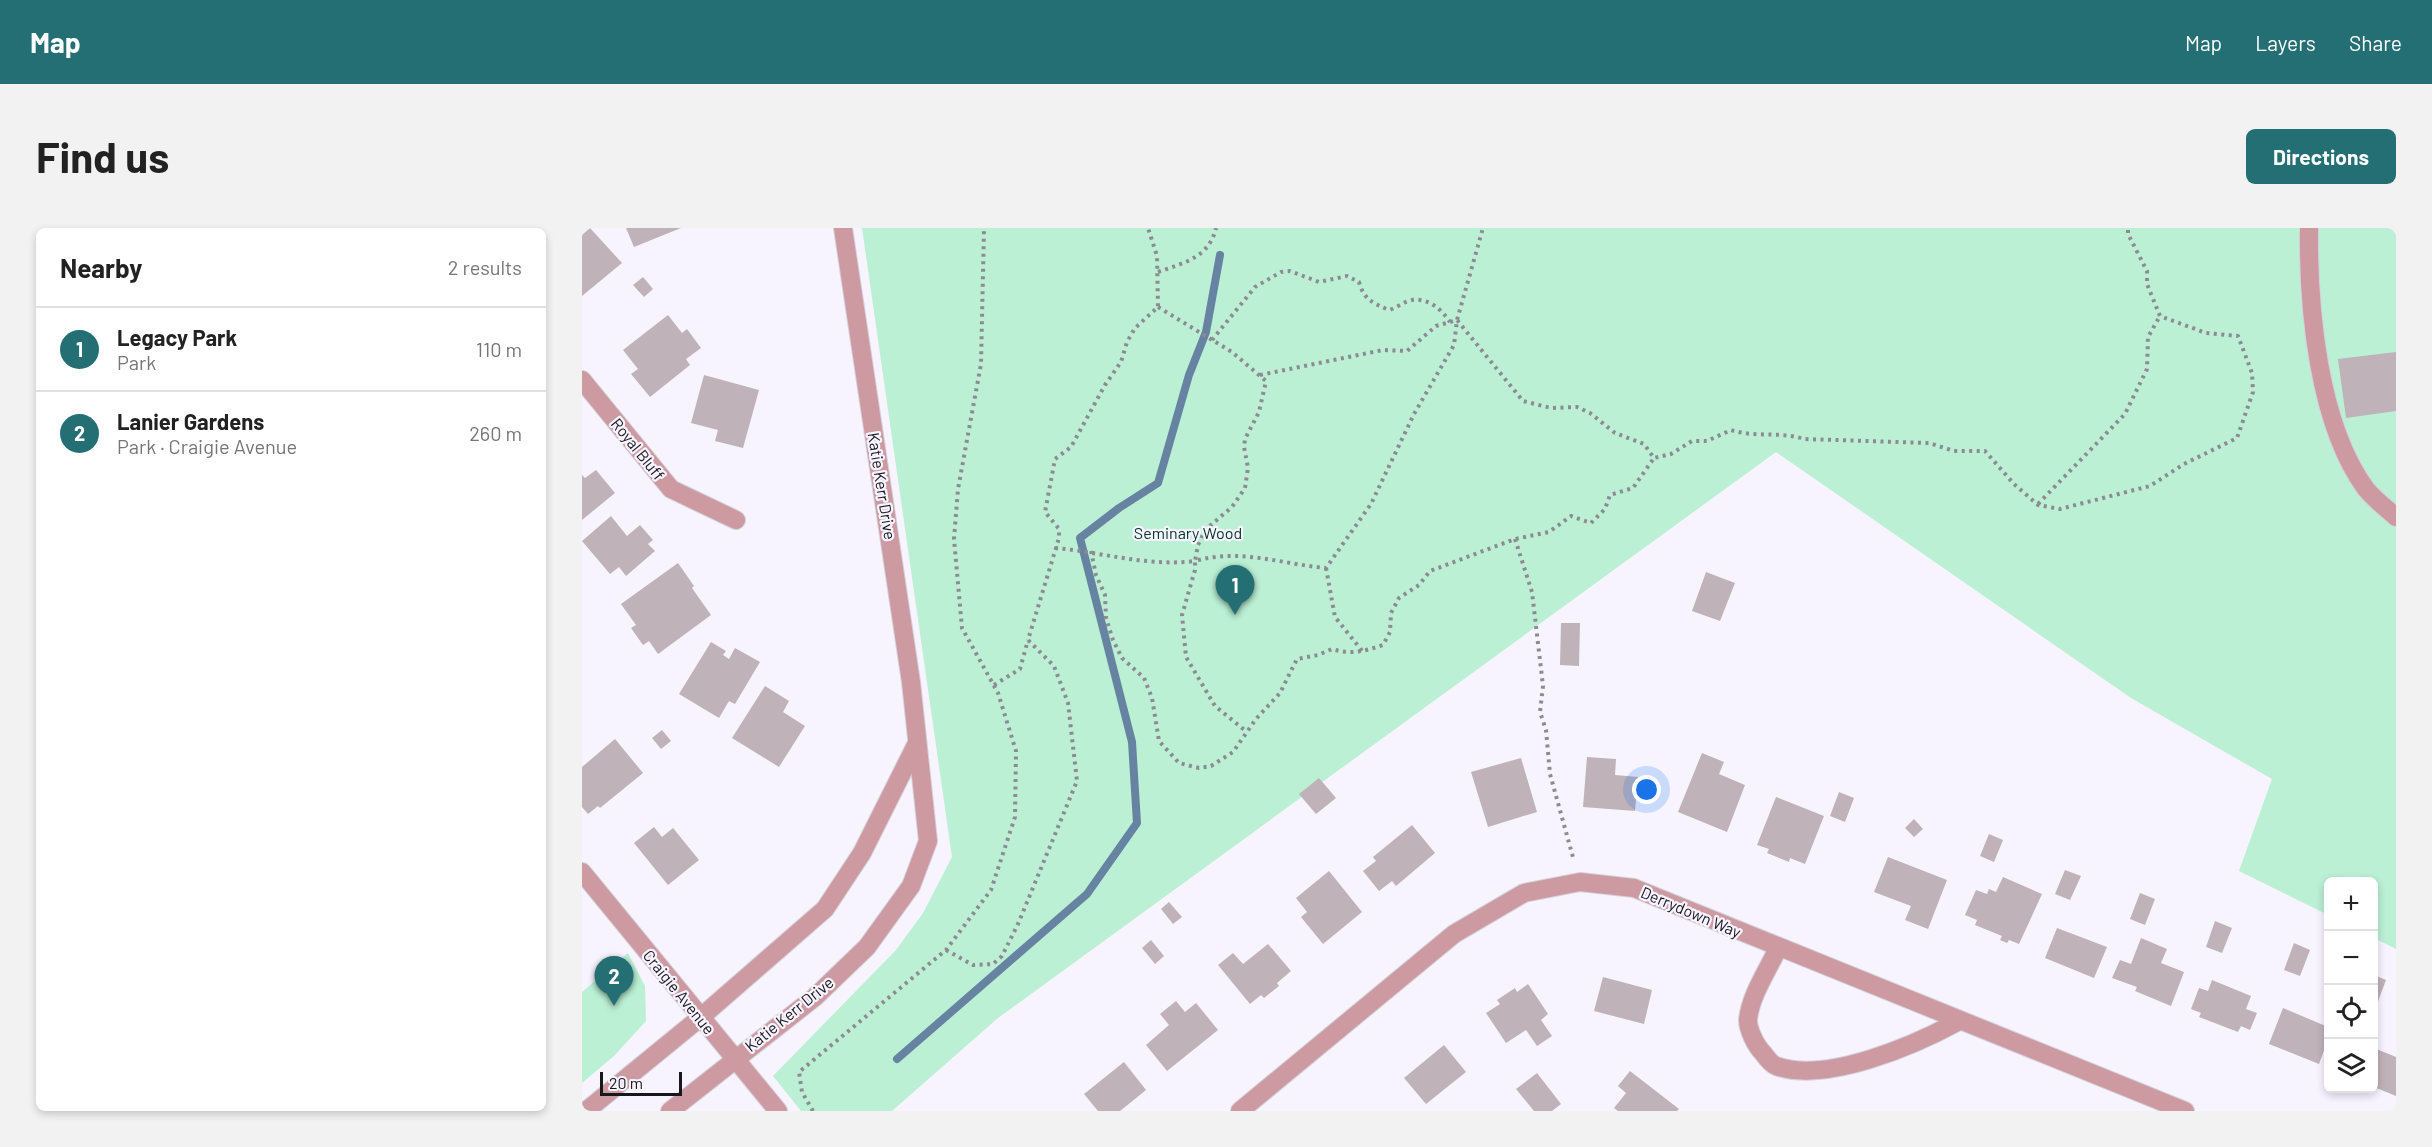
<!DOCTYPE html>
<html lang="en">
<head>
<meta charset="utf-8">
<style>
	:root { --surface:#fff; --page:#f2f2f2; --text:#222; --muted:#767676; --line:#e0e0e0; --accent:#246f73 }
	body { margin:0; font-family:Barlow,sans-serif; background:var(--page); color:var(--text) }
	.controls { position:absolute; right:18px; bottom:18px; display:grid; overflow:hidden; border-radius:9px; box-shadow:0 3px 9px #0003 }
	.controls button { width:54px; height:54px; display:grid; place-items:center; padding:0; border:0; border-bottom:2px solid var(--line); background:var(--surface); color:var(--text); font:30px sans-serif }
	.scale { position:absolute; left:18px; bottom:15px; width:82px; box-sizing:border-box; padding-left:6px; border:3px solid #18171b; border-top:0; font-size:16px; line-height:21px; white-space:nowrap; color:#18171b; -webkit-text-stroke:4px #f7f4ff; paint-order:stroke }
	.you { position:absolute; left:1065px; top:562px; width:21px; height:21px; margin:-15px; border:4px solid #fff; border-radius:50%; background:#1a73e8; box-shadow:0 0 0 9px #1a73e833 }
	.badge { display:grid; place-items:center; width:39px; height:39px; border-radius:50%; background:var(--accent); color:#fff; font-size:20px; font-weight:700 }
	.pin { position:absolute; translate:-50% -50px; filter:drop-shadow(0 2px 3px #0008) }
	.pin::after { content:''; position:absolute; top:32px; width:21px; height:18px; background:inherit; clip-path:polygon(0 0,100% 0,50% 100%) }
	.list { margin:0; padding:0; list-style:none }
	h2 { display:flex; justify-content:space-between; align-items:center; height:78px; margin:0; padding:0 24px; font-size:26px }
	h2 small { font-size:20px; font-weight:400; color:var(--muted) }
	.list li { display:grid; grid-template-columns:39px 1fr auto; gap:18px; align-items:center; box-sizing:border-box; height:84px; padding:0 24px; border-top:2px solid var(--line) }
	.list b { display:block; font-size:22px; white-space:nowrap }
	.list p { margin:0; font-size:20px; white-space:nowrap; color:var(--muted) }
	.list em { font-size:20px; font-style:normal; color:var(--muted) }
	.icon { flex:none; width:33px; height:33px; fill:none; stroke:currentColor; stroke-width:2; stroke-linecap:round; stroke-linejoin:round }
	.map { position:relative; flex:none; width:1814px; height:883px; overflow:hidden; border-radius:9px }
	header { display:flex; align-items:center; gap:36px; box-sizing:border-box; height:84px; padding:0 30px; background:var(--accent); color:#fff }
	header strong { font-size:28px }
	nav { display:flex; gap:33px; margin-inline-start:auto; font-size:21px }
	.intro { display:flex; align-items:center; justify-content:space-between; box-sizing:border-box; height:144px; padding:0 36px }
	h1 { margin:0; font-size:42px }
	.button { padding:15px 27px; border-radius:9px; background:var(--accent); color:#fff; font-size:21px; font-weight:700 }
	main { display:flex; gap:36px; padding:0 36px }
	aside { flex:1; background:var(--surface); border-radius:9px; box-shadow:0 3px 9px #0003 }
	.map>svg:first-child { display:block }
	.green { fill:#bbf0d5 }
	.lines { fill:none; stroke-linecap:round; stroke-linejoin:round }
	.stream { stroke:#6684a1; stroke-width:8 }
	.building { fill:#bfb2b9 }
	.minor-casing { stroke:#d3d1db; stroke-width:20 }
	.path { stroke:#8d8b92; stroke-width:4; stroke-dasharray:3 4.5; stroke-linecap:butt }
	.minor { stroke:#cc9aa0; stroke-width:18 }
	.labels { text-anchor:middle; stroke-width:4.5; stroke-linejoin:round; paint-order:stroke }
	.street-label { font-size:16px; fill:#18171b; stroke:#f7f4ff }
	.park-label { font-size:16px; fill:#003421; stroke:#f7f4ff }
</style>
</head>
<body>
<header>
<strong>Map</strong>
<nav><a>Map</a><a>Layers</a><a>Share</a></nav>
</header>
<div class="intro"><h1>Find us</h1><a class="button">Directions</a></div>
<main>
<aside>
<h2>Nearby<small>2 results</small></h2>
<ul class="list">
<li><span class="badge">1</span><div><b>Legacy Park</b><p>Park</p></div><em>110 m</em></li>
<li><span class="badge">2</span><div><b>Lanier Gardens</b><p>Park · Craigie Avenue</p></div><em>260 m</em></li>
</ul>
</aside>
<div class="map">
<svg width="1814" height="883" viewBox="0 0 1814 883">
	<rect width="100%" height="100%" fill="#f7f4ff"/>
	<g class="green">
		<path d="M280 0H1814V721L1792 710V654H1746V687L1657 643 1690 551 1549 470 1194 224 416 790 310 883H219L191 848 314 722 341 685 370 629Z"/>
		<path d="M46 725 63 758 64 793 32 828 0 855V764Z"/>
	</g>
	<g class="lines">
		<path class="stream" d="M315 831 505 666 555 595 550 514 498 310 537 280 576 255 607 147 624 104 638 27"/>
	</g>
	<g class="building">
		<path d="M8 0 40 35 0 68V7Z"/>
		<path d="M44 0H99L52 19Z"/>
		<path d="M61 49 71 61 62 69 51 57Z"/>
		<path d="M86 87 100 105 105 101 119 120 104 131 108 137 68 169 49 146 56 141 41 122Z"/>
		<path d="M1814 124V183L1764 190 1756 131Z"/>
		<path d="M122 147 177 162 161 220 133 213 136 202 109 195Z"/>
		<path d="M14 242 33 265 0 292V247L3 250Z"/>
		<path d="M29 288 45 308 58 297 71 312 66 316 73 323 44 348 37 339 28 346 0 313Z"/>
		<path d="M96 335 112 358 110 360 129 387 76 426 67 413 61 417 49 400 54 397 39 376Z"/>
		<path d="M1124 344 1153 355 1138 393 1110 383Z"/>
		<path d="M979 395H998L997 438 978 437Z"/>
		<path d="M129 414 144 423 141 427 147 431 153 420 178 434 153 476 147 473 137 490 97 466Z"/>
		<path d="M183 458 207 473 201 484 223 498 197 539 150 510Z"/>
		<path d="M80 502 89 513 79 521 70 510Z"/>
		<path d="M33 511 61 545 18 580 16 578 6 586 0 579V539Z"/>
		<path d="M1120 525 1142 534 1137 546 1163 557 1145 604 1096 584Z"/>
		<path d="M1005 529 1034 531 1033 547 1056 549 1053 583 1001 579Z"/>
		<path d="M939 530 955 584 906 599 889 544Z"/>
		<path d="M737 550 754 570 734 586 717 566Z"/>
		<path d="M1257 564 1272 570 1263 594 1248 588Z"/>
		<path d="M1194 569 1242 588 1223 636 1208 630 1207 634 1185 625 1187 621 1175 617Z"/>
		<path d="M1332 591 1341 601 1332 609 1323 600Z"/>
		<path d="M830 597 853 625 814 658 810 653 797 663 781 643 794 633 791 629Z"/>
		<path d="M72 599 80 609 91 600 117 632 86 657 52 615Z"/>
		<path d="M1407 606 1421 612 1412 634 1398 628Z"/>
		<path d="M1306 629 1365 652 1346 701 1323 692 1329 678 1292 664Z"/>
		<path d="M1483 642 1499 648 1488 672 1473 666Z"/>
		<path d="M747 643 780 684 741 716 719 689 725 684 714 670Z"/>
		<path d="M1421 649 1460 666 1437 716 1427 712 1425 715 1418 712 1420 708 1393 697 1395 692 1383 687 1394 662 1405 666 1407 661 1414 664Z"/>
		<path d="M1558 665 1573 671 1563 697 1548 691Z"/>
		<path d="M587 674 600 689 591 696 579 681Z"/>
		<path d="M1633 693 1650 700 1640 725 1624 719Z"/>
		<path d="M1475 700 1525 719 1512 750 1463 730Z"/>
		<path d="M1559 710 1585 721 1579 735 1602 744 1589 778 1553 763 1555 759 1530 750 1538 732 1549 736Z"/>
		<path d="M569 712 582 728 573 736 560 720Z"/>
		<path d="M1712 715 1728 722 1718 748 1702 742Z"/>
		<path d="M686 716 709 743 695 755 697 758 682 770 679 767 668 776 636 737 651 725 661 736Z"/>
		<path d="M1792 747 1804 752 1795 776 1792 775Z"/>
		<path d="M1021 749 1070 762 1062 796 1012 783Z"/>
		<path d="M1630 752 1669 768 1664 781 1675 785 1668 802 1659 798 1656 804 1617 789 1619 785 1609 781 1617 760 1626 763Z"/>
		<path d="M946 756 966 786 959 792 970 808 955 818 944 802 924 815 904 785 918 776 915 772 933 760 935 764Z"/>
		<path d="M594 773 603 784 614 775 636 802 585 843 564 817 587 797 578 786Z"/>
		<path d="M1701 780 1746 799V812L1737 836 1687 816Z"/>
		<path d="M862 817 884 844 844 876 822 850Z"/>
		<path d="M1792 820 1814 829V868L1792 859Z"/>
		<path d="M542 834 564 862 538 883H516L502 866Z"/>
		<path d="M1048 843 1097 881 1095 883H1036L1032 880 1044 865 1036 858Z"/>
		<path d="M955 845 979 876 970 883H952L934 861Z"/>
	</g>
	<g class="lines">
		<defs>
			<g id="minor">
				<path d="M1727 0C1726 79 1736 196 1784 261 1792 271 1804 280 1814 289"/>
				<path d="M0 152 89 261 154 292"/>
				<path d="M0 644 196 883"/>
				<path d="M1196 720C1186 742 1168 768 1166 792 1166 802 1174 818 1181 825 1184 829 1189 836 1194 838 1244 856 1333 817 1377 793"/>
				<path d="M4 883 119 789 243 681 280 625 334 517"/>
				<path d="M88 883 233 769 285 719 329 658 346 613 329 454 261 0"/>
				<path d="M658 883 872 706 942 665 998 654 1052 660 1603 883"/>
			</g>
		</defs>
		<use href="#minor" class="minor-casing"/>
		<g class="path">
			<path d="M576 44C601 35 627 30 634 0"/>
			<path d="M576 79 650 124 684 153 677 184 663 211 662 219 666 240 663 260 650 279 623 302 616 317 613 333C658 320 699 336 744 340L789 276 832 186 872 117 875 92 901 0"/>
			<path d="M630 112 673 59 699 44 708 43 737 54 765 48 777 54C782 72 791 75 807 82 815 80 823 73 830 72 847 70 859 81 868 94"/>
			<path d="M678 147 801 122 825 123 854 98 875 92 941 173 969 180 995 179 1008 185 1033 205 1062 216 1072 230 1089 226 1110 213H1125L1149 202C1173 210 1198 203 1222 211L1347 215 1372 223H1403L1432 256 1456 277 1478 281 1568 258 1602 236 1655 210 1671 164 1670 145 1656 108 1624 105 1578 88 1565 56V43L1546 6V0"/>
			<path d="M1456 276 1543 186 1565 141 1566 109 1578 88"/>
			<path d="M933 311 950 364 961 458 958 484 964 502 968 546 992 633"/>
			<path d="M473 320C520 324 565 339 613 333V342L600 387 604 429 633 478 665 504"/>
			<path d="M509 323 514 347 523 367 524 390 531 412 540 430 562 450 570 470 577 513 597 535 617 540 629 538 651 524 674 491 698 465 715 431 736 427 750 421C769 427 783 423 801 417L808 404 809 385 817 370 837 357 848 343 933 311 967 304 989 288 1009 295 1023 281 1028 267 1051 260 1072 230"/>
			<path d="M744 340 753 389 781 424"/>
			<path d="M412 457 438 441 446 412"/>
			<path d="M364 722 391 737 411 736 420 728 436 696 495 553 486 475 472 438 446 412 477 310V301L463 284 473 231 489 219 523 157 539 134 545 114 553 100 576 79 575 28 566 0"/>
			<path d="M231 883 220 864 217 844 364 722 409 662 433 589 434 523 416 465 380 400 372 311 376 261 399 136 402 0"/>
		</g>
		<use href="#minor" class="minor"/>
	</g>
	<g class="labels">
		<g class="street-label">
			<text transform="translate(56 221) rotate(51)" y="6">Royal Bluff</text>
			<text transform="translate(300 258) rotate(81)" y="6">Katie Kerr Drive</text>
			<text transform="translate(1109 684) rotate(23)" y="6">Derrydown Way</text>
			<text transform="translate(97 764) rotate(51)" y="6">Craigie Avenue</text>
			<text transform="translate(207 786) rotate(-39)" y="6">Katie Kerr Drive</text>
		</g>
		<g class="park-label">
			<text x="606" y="311">Seminary Wood</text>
		</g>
	</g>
</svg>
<div class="controls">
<button>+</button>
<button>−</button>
<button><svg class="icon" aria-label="locate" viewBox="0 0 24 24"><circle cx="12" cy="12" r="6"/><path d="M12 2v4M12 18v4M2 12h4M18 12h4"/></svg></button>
<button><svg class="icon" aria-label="layers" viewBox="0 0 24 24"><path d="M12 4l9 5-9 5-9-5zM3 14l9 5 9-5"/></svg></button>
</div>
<div class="scale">20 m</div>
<div class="you"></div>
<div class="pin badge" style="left:653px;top:387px">1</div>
<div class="pin badge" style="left:32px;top:778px">2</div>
</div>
</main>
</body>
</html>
